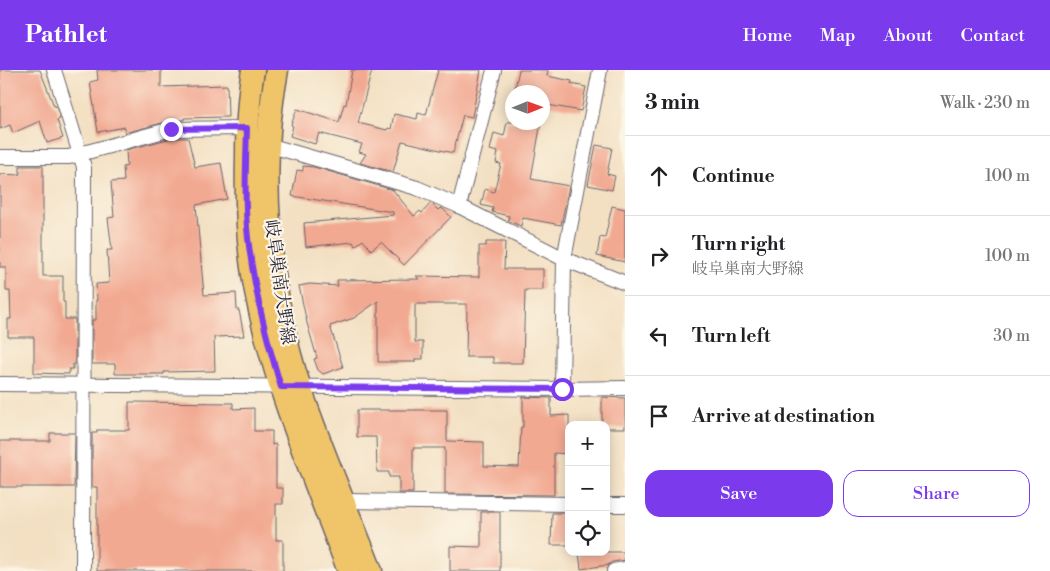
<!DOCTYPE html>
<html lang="en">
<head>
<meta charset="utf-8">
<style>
	:root { --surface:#fff; --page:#f2f2f2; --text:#202124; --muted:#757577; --line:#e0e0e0; --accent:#7c3aed }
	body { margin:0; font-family:"Libre Bodoni","Noto Serif JP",serif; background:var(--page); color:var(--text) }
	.controls { position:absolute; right:15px; bottom:15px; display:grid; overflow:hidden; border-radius:10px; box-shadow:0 2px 12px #0003 }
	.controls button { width:45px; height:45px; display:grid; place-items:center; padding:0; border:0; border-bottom:1px solid var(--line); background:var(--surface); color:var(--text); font:25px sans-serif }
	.compass { position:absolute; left:505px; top:15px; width:45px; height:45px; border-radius:50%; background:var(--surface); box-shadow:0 2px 12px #0003; rotate:89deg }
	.stop { position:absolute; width:15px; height:15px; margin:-11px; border:4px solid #7c3aed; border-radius:50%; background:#fff }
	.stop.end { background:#7c3aed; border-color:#fff; box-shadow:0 1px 5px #0008 }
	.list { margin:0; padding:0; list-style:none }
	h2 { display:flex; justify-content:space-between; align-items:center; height:65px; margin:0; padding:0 20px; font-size:21px }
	h2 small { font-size:16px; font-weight:400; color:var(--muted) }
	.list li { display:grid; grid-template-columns:32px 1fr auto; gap:15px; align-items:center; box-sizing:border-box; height:80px; padding:0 20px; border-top:1px solid var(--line) }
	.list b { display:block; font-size:19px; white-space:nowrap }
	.list p { margin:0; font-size:16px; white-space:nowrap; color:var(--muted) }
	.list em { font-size:16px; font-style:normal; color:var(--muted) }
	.actions { display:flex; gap:10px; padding:15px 20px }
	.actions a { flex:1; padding:11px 0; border:1px solid var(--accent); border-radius:15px; text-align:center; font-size:18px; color:var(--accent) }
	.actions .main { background:var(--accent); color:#fff }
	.icon { flex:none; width:28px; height:28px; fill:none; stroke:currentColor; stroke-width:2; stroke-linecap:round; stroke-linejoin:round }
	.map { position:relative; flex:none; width:625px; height:501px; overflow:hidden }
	header { display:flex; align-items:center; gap:30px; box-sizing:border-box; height:70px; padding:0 25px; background:var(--accent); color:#fff }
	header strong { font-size:24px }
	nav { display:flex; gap:28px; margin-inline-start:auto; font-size:18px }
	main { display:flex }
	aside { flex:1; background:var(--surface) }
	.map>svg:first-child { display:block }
	.building { fill:#f2a992 }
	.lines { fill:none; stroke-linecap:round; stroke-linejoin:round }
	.street-casing { stroke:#6b646b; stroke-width:16 }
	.primary-casing { stroke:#6b646b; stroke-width:25 }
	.street { stroke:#fff; stroke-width:14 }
	.primary { stroke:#f0c469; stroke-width:22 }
	.route { stroke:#7c3aed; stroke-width:6 }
	.labels { text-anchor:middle; stroke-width:4.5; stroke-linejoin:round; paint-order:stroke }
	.street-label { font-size:18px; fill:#22223b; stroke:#fcf5e5 }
</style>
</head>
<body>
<header>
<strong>Pathlet</strong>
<nav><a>Home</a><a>Map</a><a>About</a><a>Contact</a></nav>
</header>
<main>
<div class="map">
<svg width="625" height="501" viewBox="0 0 625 501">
	<rect width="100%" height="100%" fill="#fcf5e5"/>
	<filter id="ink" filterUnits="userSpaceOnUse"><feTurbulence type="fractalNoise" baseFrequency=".02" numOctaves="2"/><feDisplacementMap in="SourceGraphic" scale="10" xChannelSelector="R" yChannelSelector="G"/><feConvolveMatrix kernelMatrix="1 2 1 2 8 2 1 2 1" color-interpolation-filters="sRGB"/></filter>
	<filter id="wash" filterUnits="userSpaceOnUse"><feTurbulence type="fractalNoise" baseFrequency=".0096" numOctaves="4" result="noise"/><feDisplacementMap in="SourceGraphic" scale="20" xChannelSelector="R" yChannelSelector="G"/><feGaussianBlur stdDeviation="1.12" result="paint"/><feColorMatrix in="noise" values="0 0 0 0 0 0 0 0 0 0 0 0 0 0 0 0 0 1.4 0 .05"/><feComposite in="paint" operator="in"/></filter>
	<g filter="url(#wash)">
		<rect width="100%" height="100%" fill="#f3e0c3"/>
		<g id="blocks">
			<g class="building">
				<path d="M0 0H40L54 36H56L60 49 57 50 63 68 47 73 40 51 13 63 10 55 0 59Z"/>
				<path d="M97 0H161V17L227 15 228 47 184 48V50L169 51 125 63V57L98 62 90 12 98 10Z"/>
				<path d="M352 0H372L358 53 387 60 388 58 391 59 394 44 417 49 418 43 426 45 438 0H481L472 47 463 45 453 83 402 71 393 102 360 93 366 84 359 82 362 74 319 63 315 74 290 66 293 56 291 55 297 39 339 52 344 34 346 35Z"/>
				<path d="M519 0H548L547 6 572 11 571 14 586 17 581 41 542 34V22H514Z"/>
				<path d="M507 52H541L531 109 569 116 561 155 523 148 521 156 508 151 509 146 492 142 493 138 481 135 485 119 494 122 501 94 496 93 498 82 490 80 494 63 504 66Z"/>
				<path d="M172 68H188L195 97 221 93 227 129 196 135 204 225 236 223 237 240H239L244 266 214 267 215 301 164 302V304H115V294H92V250H96V230H97L96 214 109 213 107 180H112L108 148 114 147 111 112 124 111 123 97 127 96 126 80Z"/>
				<path d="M596 75 612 78 607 104 615 106 612 120 588 115Z"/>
				<path d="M20 96H43V206H63V232H65V249H75V294H73V299H69V304L34 303V267H8V249H11L10 221H6V197H0V104L20 105Z"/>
				<path d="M303 96 314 97 393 120 414 146 420 141 422 143 431 133 438 140 440 138 443 139 451 147 404 195 381 172 371 180 363 170 355 176 353 172 306 177 304 153 393 145V142L292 126 297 100 303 101Z"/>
				<path d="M612 136 625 139V192L597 186 600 167 605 168Z"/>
				<path d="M486 172H505L504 199H543V220H525L523 293H493V287H466L467 234H415V272H423V289H415V292H378V231L354 248 330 256 343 297 323 304 318 300 314 289 317 288 307 253 299 216 310 214 338 216 337 210 419 209 416 206 479 207V176H486Z"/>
				<path d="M523 327 551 328V346L569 345V384L554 383V425L445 424V378H413V423H399V407H389V402H377L376 367H357V340H447V371L484 372V396L519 397 521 357H523Z"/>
				<path d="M602 327 625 328V358H606V355H602Z"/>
				<path d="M129 332 233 333V339L254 338V361H272V375L276 374V418H283V434H276V470H283V501H97V417H92V363H97V360H129Z"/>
				<path d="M50 363H75L74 417H0V371H50Z"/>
				<path d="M481 442H500V501H450V476L481 477Z"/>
				<path d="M552 443H566L567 446H569V475H551Z"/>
				<path d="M579 482H625V490L612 492 608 495 581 499Z"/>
			</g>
		</g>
	</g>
	<g filter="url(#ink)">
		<use href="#blocks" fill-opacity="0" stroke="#6b646b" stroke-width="1"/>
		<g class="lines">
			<defs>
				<g id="street">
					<path d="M54 0 84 97 83 501"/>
					<path d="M268 75 417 118 459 136 564 189 625 213"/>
					<path d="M0 87H69L171 59 247 58"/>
					<path d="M459 136 494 0"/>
					<path d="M0 314 562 319 625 318"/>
					<path d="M562 319 564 189 600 0"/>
					<path d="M343 431 569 434"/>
					<path d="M606 435H625"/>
					<path d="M614 501 625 499"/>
				</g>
				<g id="primary">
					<path d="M253 0C248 28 247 58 247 87 246 128 247 170 254 211 271 309 314 407 349 501"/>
					<path d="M277 0C258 98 268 223 300 318 321 379 347 440 371 501"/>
				</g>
			</defs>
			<use href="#street" class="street-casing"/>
			<use href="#primary" class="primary-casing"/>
			<use href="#street" class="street"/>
			<use href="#primary" class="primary"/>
		</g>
	</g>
	<g class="lines" filter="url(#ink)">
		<path class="route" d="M171 59 247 58C246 94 244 132 248 168 254 219 266 268 281 317L562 319"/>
	</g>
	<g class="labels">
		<g class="street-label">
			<text transform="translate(280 212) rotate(82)" y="6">岐阜巣南大野線</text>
		</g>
	</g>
</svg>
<div class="controls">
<button>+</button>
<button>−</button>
<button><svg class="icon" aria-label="locate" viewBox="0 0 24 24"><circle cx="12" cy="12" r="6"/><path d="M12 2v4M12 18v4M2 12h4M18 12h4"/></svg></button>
</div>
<svg class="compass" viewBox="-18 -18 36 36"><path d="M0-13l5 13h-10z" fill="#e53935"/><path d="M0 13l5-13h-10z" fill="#757577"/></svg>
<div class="stop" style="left:562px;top:319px"></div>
<div class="stop end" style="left:171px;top:59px"></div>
</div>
<aside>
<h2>3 min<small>Walk · 230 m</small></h2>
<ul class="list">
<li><svg class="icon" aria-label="ahead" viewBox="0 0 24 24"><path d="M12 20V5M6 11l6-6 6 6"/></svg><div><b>Continue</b></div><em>100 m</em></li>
<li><svg class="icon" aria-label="right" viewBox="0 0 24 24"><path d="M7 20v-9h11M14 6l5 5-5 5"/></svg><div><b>Turn right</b><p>岐阜巣南大野線</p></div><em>100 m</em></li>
<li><svg class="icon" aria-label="left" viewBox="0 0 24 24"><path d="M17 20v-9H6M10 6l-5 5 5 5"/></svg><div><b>Turn left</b></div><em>30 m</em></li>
<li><svg class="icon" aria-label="arrive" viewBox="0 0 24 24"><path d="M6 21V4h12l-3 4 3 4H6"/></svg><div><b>Arrive at destination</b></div></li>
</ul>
<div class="actions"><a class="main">Save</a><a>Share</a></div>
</aside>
</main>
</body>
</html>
